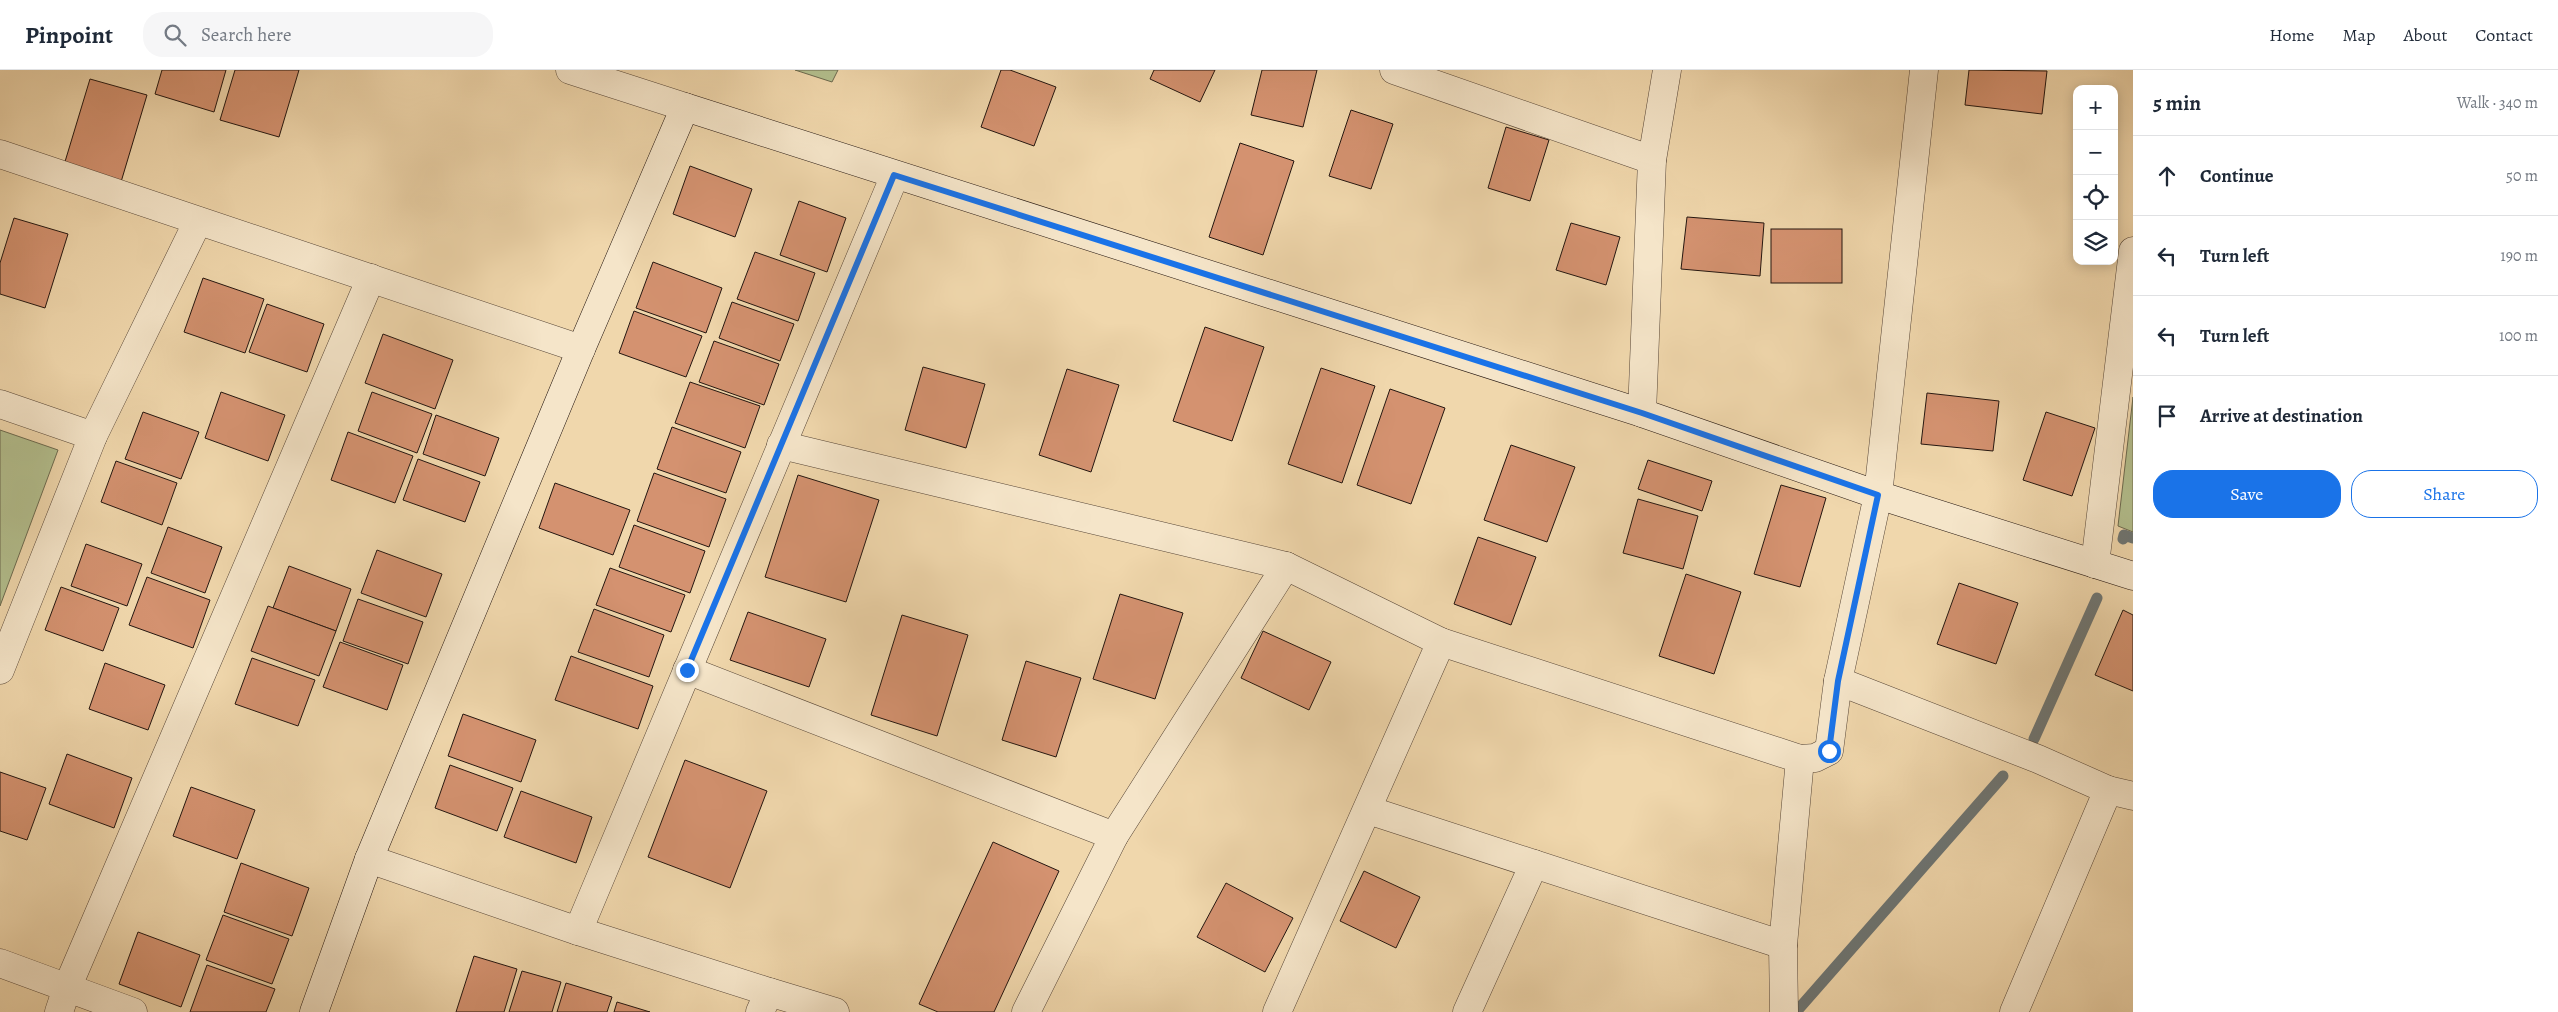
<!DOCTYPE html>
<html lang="en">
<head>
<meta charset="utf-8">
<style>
	:root { --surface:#fff; --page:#f6f6f7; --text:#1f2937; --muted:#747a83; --line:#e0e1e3; --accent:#1a73e8 }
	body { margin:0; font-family:Alegreya,serif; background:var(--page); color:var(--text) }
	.controls { position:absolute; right:15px; top:15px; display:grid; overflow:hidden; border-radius:10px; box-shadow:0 2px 12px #0003 }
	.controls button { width:45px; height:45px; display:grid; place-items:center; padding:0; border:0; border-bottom:1px solid var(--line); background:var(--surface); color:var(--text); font:25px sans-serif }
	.stop { position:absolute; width:15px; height:15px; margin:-11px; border:4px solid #1a73e8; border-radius:50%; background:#fff }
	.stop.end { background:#1a73e8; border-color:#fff; box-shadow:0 1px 5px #0008 }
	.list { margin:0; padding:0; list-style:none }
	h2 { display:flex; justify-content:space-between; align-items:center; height:65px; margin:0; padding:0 20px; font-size:21px }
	h2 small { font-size:16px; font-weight:400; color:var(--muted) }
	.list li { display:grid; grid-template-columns:32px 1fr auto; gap:15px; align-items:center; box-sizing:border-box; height:80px; padding:0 20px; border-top:1px solid var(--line) }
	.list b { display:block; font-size:19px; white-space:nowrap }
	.list em { font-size:16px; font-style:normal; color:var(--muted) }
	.actions { display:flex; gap:10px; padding:15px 20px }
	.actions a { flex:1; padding:11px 0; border:1px solid var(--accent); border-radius:20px; text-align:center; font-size:18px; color:var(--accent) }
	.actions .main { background:var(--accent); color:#fff }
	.icon { flex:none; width:28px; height:28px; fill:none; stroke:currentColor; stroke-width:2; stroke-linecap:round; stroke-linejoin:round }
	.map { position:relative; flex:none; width:2133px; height:942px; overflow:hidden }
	header { display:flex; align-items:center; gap:30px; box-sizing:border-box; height:70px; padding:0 25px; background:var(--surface); border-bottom:1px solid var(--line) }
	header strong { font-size:24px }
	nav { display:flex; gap:28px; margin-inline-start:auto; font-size:18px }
	.search { width:350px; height:45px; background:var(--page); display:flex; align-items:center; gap:12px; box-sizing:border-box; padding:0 18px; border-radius:20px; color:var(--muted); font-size:19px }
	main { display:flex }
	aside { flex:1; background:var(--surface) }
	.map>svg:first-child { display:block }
	.green { fill:#b3bf8e; stroke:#6c6a4f }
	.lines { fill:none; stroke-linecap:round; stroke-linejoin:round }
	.stream { stroke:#6e7674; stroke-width:11 }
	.building { fill:#d49270; stroke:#241610 }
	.street-casing { stroke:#574637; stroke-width:29 }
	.secondary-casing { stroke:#241610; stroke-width:29 }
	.street { stroke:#f5e5c9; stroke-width:28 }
	.secondary { stroke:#f5e5c9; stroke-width:28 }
	.route { stroke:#1a73e8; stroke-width:6 }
</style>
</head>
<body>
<header>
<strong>Pinpoint</strong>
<div class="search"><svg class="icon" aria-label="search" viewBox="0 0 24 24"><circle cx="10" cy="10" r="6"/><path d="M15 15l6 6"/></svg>Search here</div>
<nav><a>Home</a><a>Map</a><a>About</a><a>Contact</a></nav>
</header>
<main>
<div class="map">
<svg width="2133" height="942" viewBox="0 0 2133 942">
	<rect width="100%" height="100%" fill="#f0d7ac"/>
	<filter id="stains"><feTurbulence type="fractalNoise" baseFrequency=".004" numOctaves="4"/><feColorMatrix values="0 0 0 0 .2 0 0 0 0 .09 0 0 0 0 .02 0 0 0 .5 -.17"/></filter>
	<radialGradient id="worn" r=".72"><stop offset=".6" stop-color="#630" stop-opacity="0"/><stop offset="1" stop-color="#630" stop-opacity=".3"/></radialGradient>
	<g class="green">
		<path d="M795 0H838L832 12Z"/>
		<path d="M2133 327V462L2118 456Z"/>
		<path d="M0 360 58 380 0 536Z"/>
	</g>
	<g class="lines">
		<g class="stream">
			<path d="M2123 469 2124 465 2133 468"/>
			<path d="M2034 669 2097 528"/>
			<path d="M1796 942 2003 706"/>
		</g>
	</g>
	<g class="building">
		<path d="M162 0H226L214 42 155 24Z"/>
		<path d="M235 0H299L279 67 220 50Z"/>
		<path d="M1001 0H1010L1056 17 1034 76 981 57Z"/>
		<path d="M1154 0H1215L1200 32 1150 9Z"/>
		<path d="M1262 0H1317L1303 57 1251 45Z"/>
		<path d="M1969 0 2047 1 2042 44 1965 35Z"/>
		<path d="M90 9 147 25 121 112 64 95Z"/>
		<path d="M1351 40 1393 54 1371 119 1329 106Z"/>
		<path d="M1506 57 1549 70 1530 131 1488 118Z"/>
		<path d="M1240 73 1294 91 1263 185 1209 167Z"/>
		<path d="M690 96 752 119 735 167 673 144Z"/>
		<path d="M799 131 846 148 827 202 780 185Z"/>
		<path d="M1687 147 1764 153 1760 206 1681 199Z"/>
		<path d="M14 148 68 164 45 238 0 224V193Z"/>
		<path d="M1571 153 1620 167 1606 215 1556 200Z"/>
		<rect x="1771" y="159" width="71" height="54"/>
		<path d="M755 182 815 203 798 251 737 229Z"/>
		<path d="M653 192 722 218 706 263 636 238Z"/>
		<path d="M203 208 264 229 245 283 184 262Z"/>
		<path d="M732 232 794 254 780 291 719 268Z"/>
		<path d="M267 234 324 254 307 302 249 282Z"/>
		<path d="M634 241 702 266 686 307 619 283Z"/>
		<path d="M1205 257 1264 277 1232 371 1173 351Z"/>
		<path d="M383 264 453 290 435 339 365 313Z"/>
		<path d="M714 271 779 294 764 335 699 312Z"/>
		<path d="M923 297 985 314 966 378 905 360Z"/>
		<path d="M1321 298 1375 316 1342 413 1288 394Z"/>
		<path d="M1067 299 1119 315 1091 402 1039 385Z"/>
		<path d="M690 312 760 336 745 378 675 353Z"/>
		<path d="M1390 319 1445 338 1411 434 1357 415Z"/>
		<path d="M221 322 285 345 268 391 205 368Z"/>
		<path d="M372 322 432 344 417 383 358 361Z"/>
		<path d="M1927 323 1999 331 1993 381 1921 374Z"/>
		<path d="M143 342 199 362 181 409 125 389Z"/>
		<path d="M2046 342 2095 358 2072 426 2023 410Z"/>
		<path d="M436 345 499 368 485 406 423 384Z"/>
		<path d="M672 357 741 382 726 423 657 399Z"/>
		<path d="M348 362 413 386 395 433 331 410Z"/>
		<path d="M1511 375 1575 397 1547 472 1484 450Z"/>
		<path d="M418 389 480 412 465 452 403 430Z"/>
		<path d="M1648 390 1712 411 1702 441 1638 419Z"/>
		<path d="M116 391 177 413 162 455 101 432Z"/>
		<path d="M654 403 726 429 709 477 637 451Z"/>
		<path d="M798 405 879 430 846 532 765 507Z"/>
		<path d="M555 413 630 440 613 485 539 458Z"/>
		<path d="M1781 415 1826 428 1800 517 1754 504Z"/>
		<path d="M1638 429 1698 446 1683 499 1623 483Z"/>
		<path d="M634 455 705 481 690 523 619 497Z"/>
		<path d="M168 457 222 477 205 523 151 503Z"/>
		<path d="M1478 467 1536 487 1511 555 1454 534Z"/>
		<path d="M86 474 142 494 127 536 71 516Z"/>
		<path d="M377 480 442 504 426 547 361 523Z"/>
		<path d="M289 496 351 519 336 561 273 538Z"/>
		<path d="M610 498 685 525 671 562 596 535Z"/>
		<path d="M1686 504 1741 522 1714 604 1659 586Z"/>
		<path d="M147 507 210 530 193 578 129 555Z"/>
		<path d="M1959 513 2018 533 1996 594 1937 574Z"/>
		<path d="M61 517 119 538 103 581 45 560Z"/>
		<path d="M1120 524 1183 543 1155 629 1093 609Z"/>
		<path d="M358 529 423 552 408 594 343 571Z"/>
		<path d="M268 536 336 561 319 606 251 581Z"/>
		<path d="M594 539 664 565 649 607 578 582Z"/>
		<path d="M2123 540 2133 545V621L2095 605Z"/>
		<path d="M748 542 826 569 809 617 730 590Z"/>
		<path d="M902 545 968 565 937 666 871 645Z"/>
		<path d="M1263 561 1331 592 1309 640 1241 608Z"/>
		<path d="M340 572 403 595 387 640 323 617Z"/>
		<path d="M571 586 653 616 638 659 555 630Z"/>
		<path d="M252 588 315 610 298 656 235 634Z"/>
		<path d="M1026 591 1081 608 1056 687 1002 670Z"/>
		<path d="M105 593 165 615 148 660 89 639Z"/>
		<path d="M463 644 536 670 521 712 448 686Z"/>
		<path d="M67 684 132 708 114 758 49 734Z"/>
		<path d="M685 690 767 721 730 818 648 787Z"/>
		<path d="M450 695 513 718 497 761 435 738Z"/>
		<path d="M0 702 46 718 27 770 0 761Z"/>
		<path d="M191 717 255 740 237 789 173 766Z"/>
		<path d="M521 721 592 747 576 793 504 767Z"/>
		<path d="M993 772 1059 801 994 942H938L919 934Z"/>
		<path d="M241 793 309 818 292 866 224 842Z"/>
		<path d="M1364 801 1420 827 1396 878 1340 851Z"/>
		<path d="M1226 813 1293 848 1265 902 1197 867Z"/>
		<path d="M223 845 289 869 272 914 206 890Z"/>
		<path d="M138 862 200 885 181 937 119 914Z"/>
		<path d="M474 886 517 899 504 942H456Z"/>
		<path d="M207 895 275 919 266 942H190Z"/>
		<path d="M522 901 561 912 552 942H509Z"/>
		<path d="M566 913 612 927 607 942H557Z"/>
		<path d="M617 932 650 942H614Z"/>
	</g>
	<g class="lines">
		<defs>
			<g id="street">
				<path d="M570 0 685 37"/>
				<path d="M1394 0 1652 90"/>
				<path d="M0 84 581 279"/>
				<path d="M0 334 93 366"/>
				<path d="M1642 343 1652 90 1667 0"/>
				<path d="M781 375 1286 496 1441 572 1800 689 1815 688 1829 681 1838 611 1878 425 1924 0"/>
				<path d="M2095 494 2133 181"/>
				<path d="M0 600 93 366 198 151"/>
				<path d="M687 600 1114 766"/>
				<path d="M1838 611 2038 689 2108 720 2133 726"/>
				<path d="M1368 740 1783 875"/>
				<path d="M369 789 578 861 769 922"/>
				<path d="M578 861 895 105"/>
				<path d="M0 893 133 942"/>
				<path d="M59 942 67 918 371 208"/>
				<path d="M760 942 769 922 835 942"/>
				<path d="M1026 942 1114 766 1286 496"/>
				<path d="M1277 942 1441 572"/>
				<path d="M1467 942 1534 794"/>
				<path d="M1784 942 1783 875 1800 689"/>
				<path d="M2014 942 2108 720"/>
			</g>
			<path id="secondary" d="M314 942 369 789 581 279 685 37 1642 343 1878 425 2133 506"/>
		</defs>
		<use href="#street" class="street-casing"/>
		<use href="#secondary" class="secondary-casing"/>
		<use href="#street" class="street"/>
		<use href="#secondary" class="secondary"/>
	</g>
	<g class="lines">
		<path class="route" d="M687 600 894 105 1642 343 1878 425 1838 611 1829 681"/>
	</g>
	<rect width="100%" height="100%" filter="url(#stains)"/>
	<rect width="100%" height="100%" fill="url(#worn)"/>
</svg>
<div class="controls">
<button>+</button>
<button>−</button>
<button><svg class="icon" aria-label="locate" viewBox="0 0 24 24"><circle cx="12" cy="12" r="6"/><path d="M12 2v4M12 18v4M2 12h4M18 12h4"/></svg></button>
<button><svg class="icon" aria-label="layers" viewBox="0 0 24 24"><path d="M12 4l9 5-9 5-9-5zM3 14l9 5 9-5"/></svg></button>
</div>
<div class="stop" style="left:1829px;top:681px"></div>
<div class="stop end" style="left:687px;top:600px"></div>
</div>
<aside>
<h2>5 min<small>Walk · 340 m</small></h2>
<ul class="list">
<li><svg class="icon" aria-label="ahead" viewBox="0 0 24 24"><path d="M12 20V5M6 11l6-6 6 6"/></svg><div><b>Continue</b></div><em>50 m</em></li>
<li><svg class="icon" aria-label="left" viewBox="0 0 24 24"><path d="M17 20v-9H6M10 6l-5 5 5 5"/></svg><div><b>Turn left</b></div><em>190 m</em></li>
<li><svg class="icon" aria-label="left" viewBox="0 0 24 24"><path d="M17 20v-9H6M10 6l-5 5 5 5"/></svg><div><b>Turn left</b></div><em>100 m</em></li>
<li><svg class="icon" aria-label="arrive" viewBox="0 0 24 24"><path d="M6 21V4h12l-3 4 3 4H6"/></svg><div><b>Arrive at destination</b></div></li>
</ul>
<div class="actions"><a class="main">Save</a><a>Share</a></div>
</aside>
</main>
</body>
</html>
